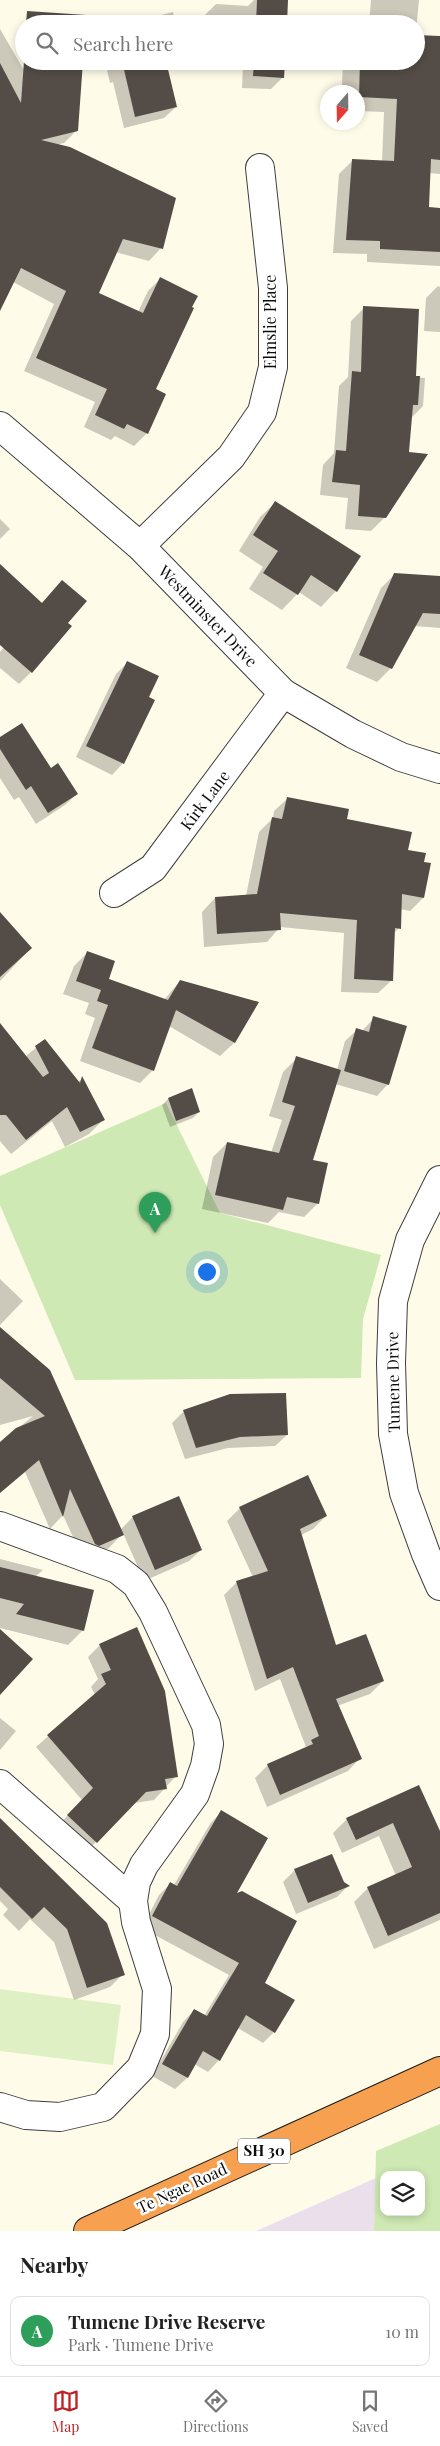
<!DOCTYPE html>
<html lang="en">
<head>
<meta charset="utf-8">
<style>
	:root { --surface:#fff; --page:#f2f2f2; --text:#222; --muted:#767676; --line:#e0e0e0; --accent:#bc2225 }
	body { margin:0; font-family:"Playfair Display",serif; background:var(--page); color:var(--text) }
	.controls { position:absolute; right:15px; bottom:15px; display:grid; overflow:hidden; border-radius:10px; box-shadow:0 2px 8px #0003 }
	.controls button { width:45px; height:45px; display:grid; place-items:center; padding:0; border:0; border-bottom:1px solid var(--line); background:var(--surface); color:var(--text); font:25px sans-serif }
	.compass { position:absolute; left:320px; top:85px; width:45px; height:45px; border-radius:50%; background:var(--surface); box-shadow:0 2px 8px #0003; rotate:200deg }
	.you { position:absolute; left:206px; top:1271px; width:18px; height:18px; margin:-12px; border:4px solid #fff; border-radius:50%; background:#1a73e8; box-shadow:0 0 0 8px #1a73e833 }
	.badge { display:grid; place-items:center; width:32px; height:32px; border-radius:50%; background:var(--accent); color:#fff; font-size:16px; font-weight:700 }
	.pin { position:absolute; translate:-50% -41px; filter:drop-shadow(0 1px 2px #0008) }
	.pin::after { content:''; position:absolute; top:26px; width:18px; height:15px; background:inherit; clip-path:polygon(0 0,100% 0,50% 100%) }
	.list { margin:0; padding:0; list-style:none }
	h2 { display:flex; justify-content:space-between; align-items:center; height:65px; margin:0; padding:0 20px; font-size:21px }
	h2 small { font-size:16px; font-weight:400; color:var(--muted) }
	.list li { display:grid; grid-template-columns:32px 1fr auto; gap:15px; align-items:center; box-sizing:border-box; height:70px; margin:0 10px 10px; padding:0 10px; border:1px solid var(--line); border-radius:10px }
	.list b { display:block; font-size:19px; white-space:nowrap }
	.list p { margin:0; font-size:16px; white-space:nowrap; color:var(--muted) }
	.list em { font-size:16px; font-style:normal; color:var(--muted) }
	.icon { flex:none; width:28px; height:28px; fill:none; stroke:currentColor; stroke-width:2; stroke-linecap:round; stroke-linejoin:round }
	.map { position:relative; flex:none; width:440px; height:2231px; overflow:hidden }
	.search { position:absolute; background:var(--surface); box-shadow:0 2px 8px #0003; left:15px; right:15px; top:15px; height:55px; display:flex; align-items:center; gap:12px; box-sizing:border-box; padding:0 18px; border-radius:28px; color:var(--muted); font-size:19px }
	.sheet { height:145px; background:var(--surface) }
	nav { display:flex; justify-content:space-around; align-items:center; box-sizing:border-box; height:70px; border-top:1px solid var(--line); background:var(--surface); font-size:14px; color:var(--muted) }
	nav a { display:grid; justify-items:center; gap:2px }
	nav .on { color:var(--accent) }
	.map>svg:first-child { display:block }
	.industrial { fill:#eadfeb }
	.green { fill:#cee9b3; fill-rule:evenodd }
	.pitch { fill:#e0f0c5 }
	.shadow { fill:#0003 }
	.building { fill:#544d47 }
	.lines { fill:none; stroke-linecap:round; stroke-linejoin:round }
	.minor-casing { stroke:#3e3e3e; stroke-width:30 }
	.highway-casing { stroke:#1c1c1c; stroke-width:30 }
	.minor { stroke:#fff; stroke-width:28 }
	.highway { stroke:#f7a04f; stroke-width:28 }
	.labels { text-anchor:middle; stroke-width:5; stroke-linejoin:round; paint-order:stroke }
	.shield { fill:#fff; stroke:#545454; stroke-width:1 }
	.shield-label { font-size:15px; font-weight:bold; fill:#0b0b0b }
	.street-label { font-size:16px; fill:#0b0b0b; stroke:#fff }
</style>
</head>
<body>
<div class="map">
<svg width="440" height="2231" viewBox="0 0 440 2231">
	<rect width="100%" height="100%" fill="#fffbe9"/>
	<path class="industrial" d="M376 2178 374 2231H256Z"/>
	<g class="green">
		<path d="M166 1103 220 1213 381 1255 363 1319 361 1378 75 1380 0 1205V1176Z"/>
		<path d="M440 2124V2231H374L376 2151ZM384 2175H421V2212H384Z"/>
	</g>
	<path class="pitch" d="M0 1989 121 2005 113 2065 0 2051Z"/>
	<g class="shadow">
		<path d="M254 0H287L286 24H204L205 15 216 4 248 6Z"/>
		<path d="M371 0H419L416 31V24H369Z"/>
		<path d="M173 12 176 24H143L149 18Z"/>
		<path d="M0 29 25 72 77 130 64 143 56 145 161 248 149 261 115 252 97 293 138 312 148 291 160 279 154 390 147 433 134 446 115 436 111 440 84 427 95 402 24 371 54 304 13 282 0 303Z"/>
		<path d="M440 37V174L429 173 428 209H440V266L367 262V254L333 253 339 174 353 160 382 162 384 112 358 111V92H346L347 86 342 85 343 61H416Z"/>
		<path d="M105 61H165L176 107 164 118 124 128 113 82 110 83Z"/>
		<path d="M215 61H283L282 78 271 89 242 88 243 64Z"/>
		<path d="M438 286 440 287V332L424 331 426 298Z"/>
		<path d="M364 308 415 377 425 378 423 406 411 418 385 517 371 531 345 529 348 498 320 495 323 465 334 453 339 386 348 377 351 321Z"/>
		<path d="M276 502 336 591 321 607 299 592 282 610 249 589 263 567 239 551 260 517Z"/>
		<path d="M0 519 10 529 0 539Z"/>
		<path d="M0 566 41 604 62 582 66 623 31 672 19 684 0 668V652L5 646 0 641Z"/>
		<path d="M395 574 440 578V628L414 626 391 668 377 682 346 668 381 588Z"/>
		<path d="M128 662 147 698 123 763 112 775 76 757 116 674Z"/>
		<path d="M0 738 50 770 77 794 65 805 36 824 19 797 14 800 0 778Z"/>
		<path d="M288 798 345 820 407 851 423 863V898L410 911 400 909 399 928 394 933 392 980 378 993 341 992 344 933 280 927 267 942 204 947 202 912 215 898 246 896 259 832 273 818 274 811Z"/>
		<path d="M0 925 31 948 0 981Z"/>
		<path d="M87 953 107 980 164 1000 180 981 257 1002 234 1043 220 1056 169 1026 153 1070 140 1083 80 1061 95 1018 85 1014 89 1003 63 994 74 966Z"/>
		<path d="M374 1018 388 1084 377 1096 335 1084 312 1161 318 1203 304 1217 279 1212 268 1223 202 1209 213 1157 227 1143 271 1153 282 1120 269 1116 283 1072 297 1058 337 1070 345 1041 357 1030 362 1031Z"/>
		<path d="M0 1026 25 1057 44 1041 78 1082 82 1079 104 1119 89 1134 65 1147 52 1121 11 1154 0 1141Z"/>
		<path d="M168 1099 199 1112 193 1118 170 1127 162 1105Z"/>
		<path d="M0 1279 23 1301 0 1325Z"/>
		<path d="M0 1336 120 1530 133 1517 201 1550 189 1561 144 1581 123 1533 109 1548 85 1558 82 1557 63 1515 50 1529 25 1472 0 1493V1443L33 1416 0 1425Z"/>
		<path d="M184 1411 287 1435 275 1446 228 1448 185 1459 172 1423Z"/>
		<path d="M240 1508 326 1516 313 1529 301 1535 335 1647 383 1681 370 1694 337 1706 360 1758 348 1771 267 1807 255 1778 268 1765 306 1747 280 1679 255 1691 224 1595 237 1582 253 1577 227 1521Z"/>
		<path d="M0 1559 43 1570 35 1577 83 1630 68 1645 0 1628Z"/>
		<path d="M100 1645 176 1776 154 1800 134 1803 84 1854 57 1827 82 1800 36 1747 95 1695 91 1687 98 1679 88 1657Z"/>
		<path d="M0 1718 16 1731 0 1750Z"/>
		<path d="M419 1787 440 1832V1920L374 1949 354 1902 368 1888 396 1876 379 1836 342 1853 333 1833 347 1819Z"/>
		<path d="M221 1812 234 1896 264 1983 274 2032 263 2043 238 2028 219 2060 208 2072 194 2064 187 2078 175 2089 152 2076 183 2022 194 2010 204 2016 229 1975 142 1928 159 1895 170 1884 174 1885 210 1824Z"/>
		<path d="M0 1819 123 1974 110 1987 74 2000 54 1942 30 1919 19 1931 3 1915 8 1909 0 1901Z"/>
		<path d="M295 1870 343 1883 348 1886 337 1897 296 1914 283 1882Z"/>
	</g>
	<g class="building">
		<path d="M257 0H288L287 24H256Z"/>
		<path d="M27 11 86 15V24H26Z"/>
		<path d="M416 35 440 36V160L431 159 429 207 440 208V252L380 249V241L346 240 352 159 394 161 397 99 359 97 360 61H416Z"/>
		<path d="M24 61H83L78 131 41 140 70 147 176 198 163 249 123 239 99 293 143 313 160 277 198 296 192 307 194 308 156 389 166 394 148 434 127 424 124 429 95 415 107 389 36 358 66 291 21 268 0 311V63L21 103Z"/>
		<path d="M122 61H166L177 107 135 117Z"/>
		<path d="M254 61H285L284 78 253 76Z"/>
		<path d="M363 306 419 309 416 376H420L418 405H413L409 452 428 454 386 518 358 516 360 485 332 482 336 450 346 451 352 371 361 372Z"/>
		<path d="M275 501 361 556 337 592 311 575 298 595 263 573 278 551 253 535Z"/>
		<path d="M0 564 42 603 62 580 87 601 68 623 72 626 32 673 0 645Z"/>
		<path d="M394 573 440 576V614L423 613 392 669 359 655Z"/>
		<path d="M127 661 159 676 149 697 155 700 124 764 86 746Z"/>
		<path d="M22 723 51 768 58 763 78 794 48 813 31 786 26 790 0 749V737Z"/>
		<path d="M287 797 349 809 347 819 412 832 408 850 426 853 424 862 431 863 424 898 402 894 401 929 395 928 393 981 354 979 357 920 280 913 281 930 217 934 215 897 257 894 272 817 282 819Z"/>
		<path d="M0 912 32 948 0 977Z"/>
		<path d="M87 951 115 961 109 979 168 1000 180 980 259 1002 235 1043 176 1010 154 1071 92 1048 108 1005 97 1001 101 990 76 981Z"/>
		<path d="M373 1016 407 1026 389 1085 344 1071 356 1028 369 1032Z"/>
		<path d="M0 1023 43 1077 49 1073 35 1046 45 1039 80 1083 82 1076 105 1120 80 1132 67 1107 26 1140 6 1115H0Z"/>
		<path d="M296 1056 341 1070 313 1160 328 1163 319 1204 287 1197 283 1210 215 1195 227 1142 279 1153 295 1106 282 1102Z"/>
		<path d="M192 1088 200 1112 176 1121 168 1098Z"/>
		<path d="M0 1327 50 1370 124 1535 99 1546 95 1544 70 1489 63 1517 39 1460 0 1493V1442L16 1428 45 1416 0 1378Z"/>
		<path d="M286 1393 288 1435 240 1437 196 1448 183 1410 230 1394Z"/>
		<path d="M308 1475 327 1516 300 1529 336 1645 366 1634 384 1681 336 1699 362 1759 280 1795 267 1764 313 1744 311 1740 319 1736 293 1667 267 1679 236 1581 268 1571 239 1507Z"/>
		<path d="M179 1496 202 1550 155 1570 132 1516Z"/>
		<path d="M0 1567 94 1590 84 1631 16 1614 24 1604 0 1598Z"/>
		<path d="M137 1627 165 1691 178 1777 165 1779 167 1789 146 1792 97 1843 67 1815 93 1788 47 1735 106 1684 101 1674 111 1670 99 1644Z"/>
		<path d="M0 1629 33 1659 0 1695Z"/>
		<path d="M419 1785 440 1831V1913L388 1936 367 1887 412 1867 393 1823 356 1840 346 1818Z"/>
		<path d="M221 1810 268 1838 237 1893 242 1891 297 1921 265 1983 295 2000 275 2033 246 2015 220 2061 203 2051 188 2078 162 2064 194 2009 207 2016 239 1963 152 1916 170 1882 177 1886Z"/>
		<path d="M0 1818 107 1923 125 1975 87 1988 67 1929 44 1907 32 1919 0 1887Z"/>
		<path d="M332 1854 344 1882 350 1886 308 1903 294 1869Z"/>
	</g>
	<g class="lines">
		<defs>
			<g id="minor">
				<path d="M0 426 140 546 283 693 353 734 401 757 440 769"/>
				<path d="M140 546 231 457 262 412 273 367V288L260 168"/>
				<path d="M114 893 153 868 283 693"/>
				<path d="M440 1180 410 1240 393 1301 391 1363 393 1434 404 1493 426 1554 440 1586"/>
				<path d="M0 1526 117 1569 136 1584 153 1612 206 1725 209 1744 205 1766 195 1794 144 1865 136 1882 133 1901 136 1922 157 1989 155 2034 141 2068 103 2107 60 2117 26 2115 0 2107"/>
				<path d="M0 1784 133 1901"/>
			</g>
			<path id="highway" d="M88 2231 440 2071"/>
		</defs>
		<use href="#minor" class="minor-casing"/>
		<use href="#highway" class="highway-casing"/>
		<use href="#minor" class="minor"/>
		<use href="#highway" class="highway"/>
	</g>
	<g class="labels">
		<rect class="shield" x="238" y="2138.5" width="52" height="25" rx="4"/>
		<g class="shield-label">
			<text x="264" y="2156">SH 30</text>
		</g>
		<g class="street-label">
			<text transform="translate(270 322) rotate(-90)" y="6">Elmslie Place</text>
			<text transform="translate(208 616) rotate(46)" y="6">Westminster Drive</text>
			<text transform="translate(205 800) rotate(-53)" y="6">Kirk Lane</text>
			<text transform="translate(393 1382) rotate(-91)" y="6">Tumene Drive</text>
			<text transform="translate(182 2188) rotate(-25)" y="6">Te Ngae Road</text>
		</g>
	</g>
</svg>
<div class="controls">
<button><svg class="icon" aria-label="layers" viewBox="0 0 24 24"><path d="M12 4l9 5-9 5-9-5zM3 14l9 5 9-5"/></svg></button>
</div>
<svg class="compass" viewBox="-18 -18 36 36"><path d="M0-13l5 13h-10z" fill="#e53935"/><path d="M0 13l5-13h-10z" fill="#767676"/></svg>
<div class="you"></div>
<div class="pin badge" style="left:155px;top:1233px;background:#2e9e5b">A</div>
<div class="search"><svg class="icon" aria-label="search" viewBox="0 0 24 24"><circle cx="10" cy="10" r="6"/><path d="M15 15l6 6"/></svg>Search here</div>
</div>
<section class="sheet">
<h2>Nearby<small></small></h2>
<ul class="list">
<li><span class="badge" style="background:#2e9e5b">A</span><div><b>Tumene Drive Reserve</b><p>Park · Tumene Drive</p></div><em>10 m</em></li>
</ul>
</section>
<nav>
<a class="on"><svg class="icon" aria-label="map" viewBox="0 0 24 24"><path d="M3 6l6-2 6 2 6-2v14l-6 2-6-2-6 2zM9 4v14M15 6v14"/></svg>Map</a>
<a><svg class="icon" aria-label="directions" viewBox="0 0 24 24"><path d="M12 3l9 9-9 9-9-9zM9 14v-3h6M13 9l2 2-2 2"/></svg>Directions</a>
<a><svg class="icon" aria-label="saved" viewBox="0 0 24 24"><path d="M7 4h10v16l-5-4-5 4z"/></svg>Saved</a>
</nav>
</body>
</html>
